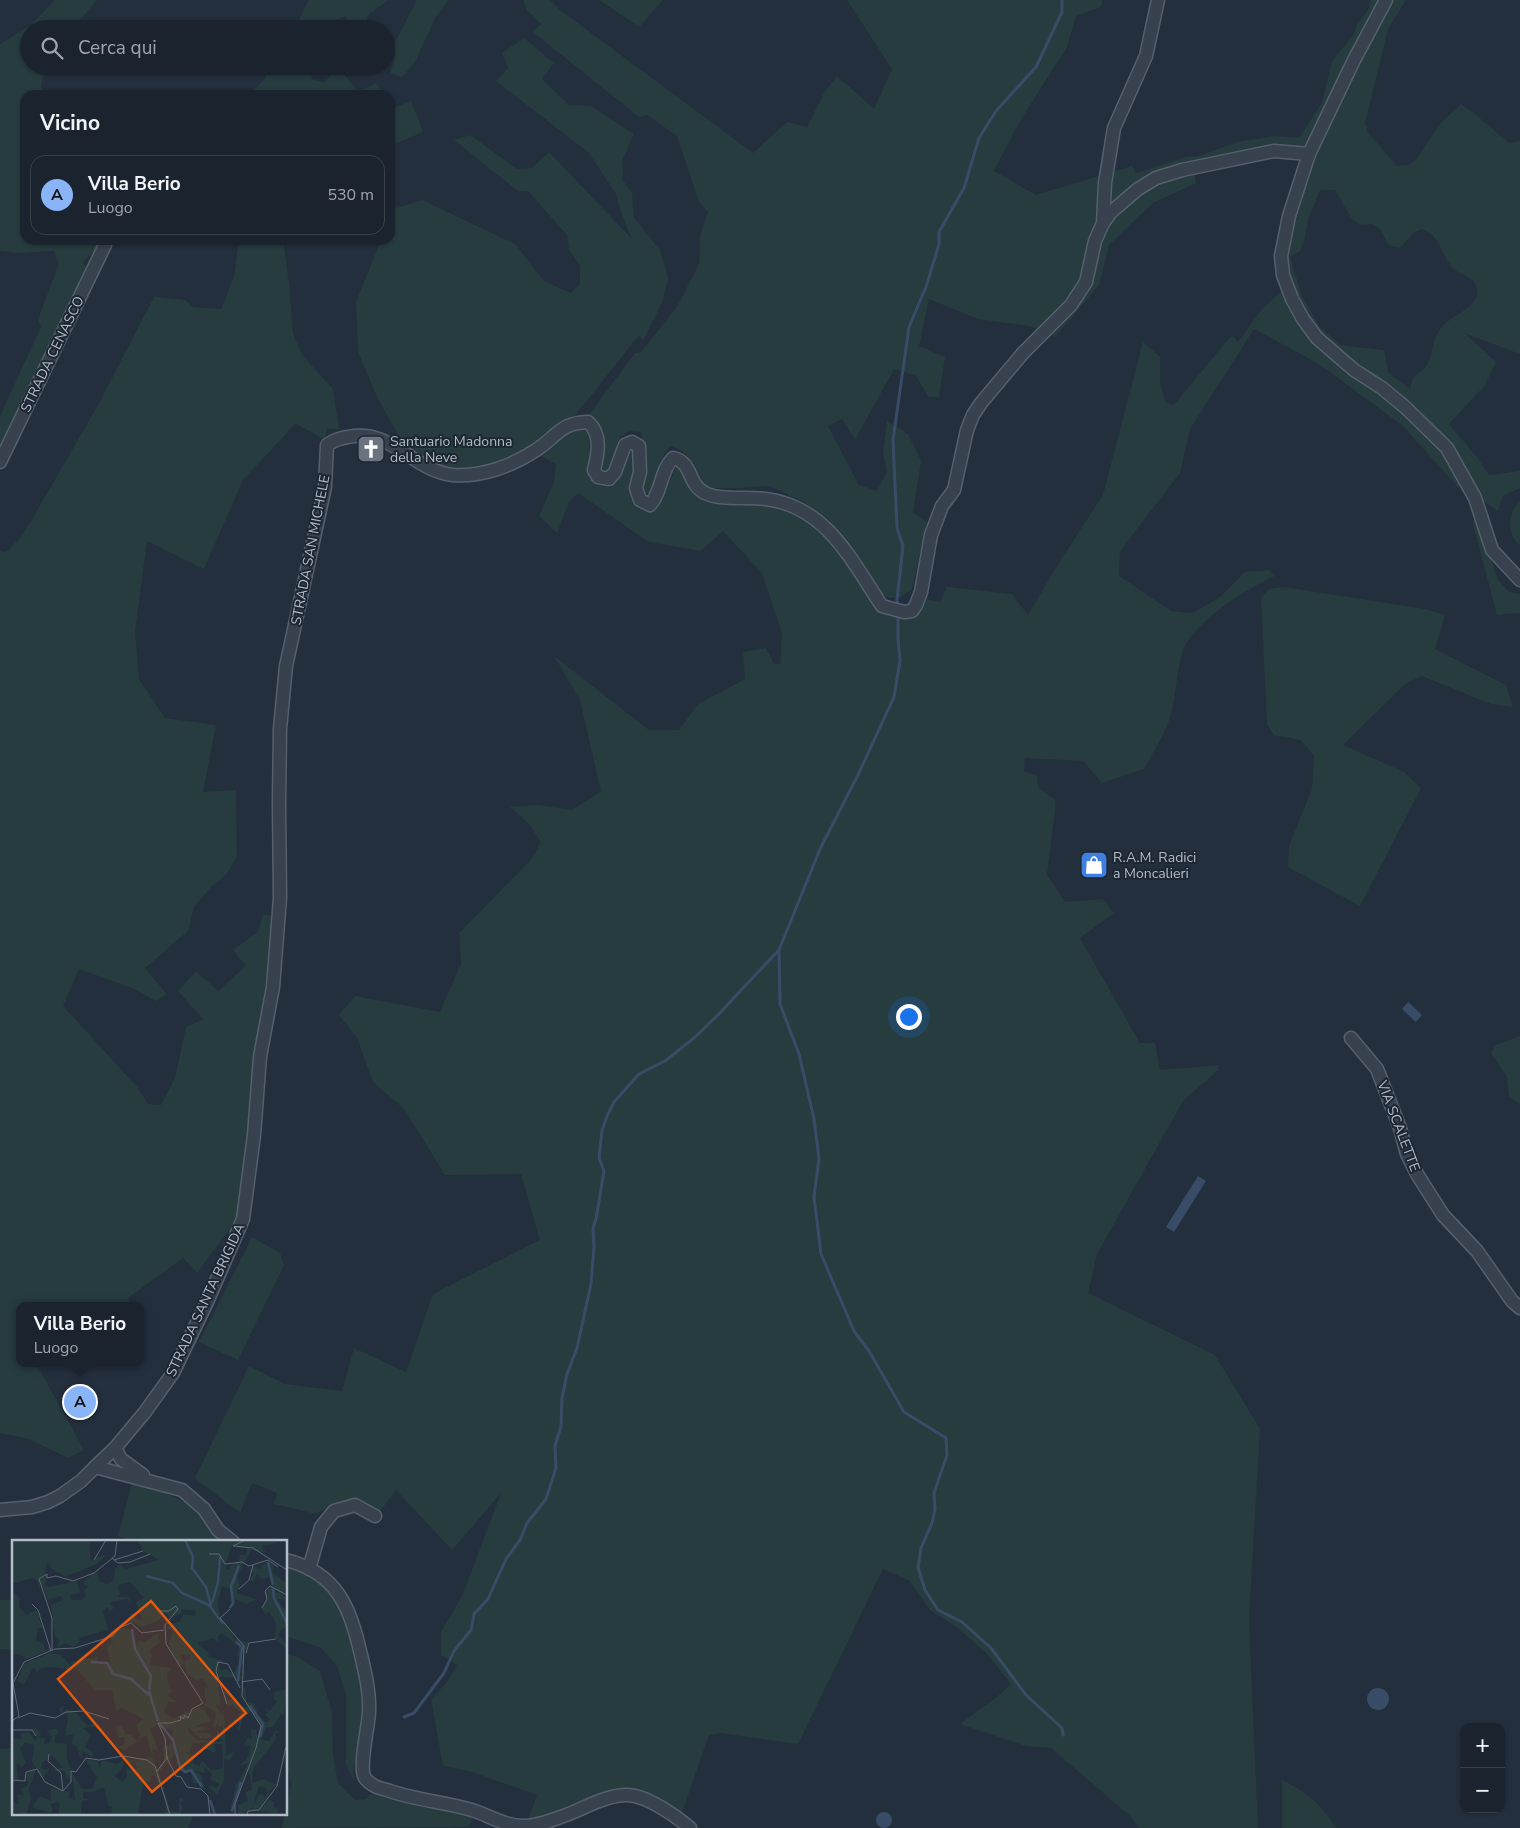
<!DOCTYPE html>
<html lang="it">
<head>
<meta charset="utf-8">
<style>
	:root { --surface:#1b232e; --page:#282f3a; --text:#f1f3f6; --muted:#a0a4aa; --line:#39404a; --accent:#8ab4f8 }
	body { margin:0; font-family:"Nunito Sans",sans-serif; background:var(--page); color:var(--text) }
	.controls { position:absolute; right:15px; bottom:15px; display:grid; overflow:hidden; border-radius:10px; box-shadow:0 1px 4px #0004 }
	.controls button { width:45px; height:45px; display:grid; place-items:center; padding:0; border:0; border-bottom:1px solid var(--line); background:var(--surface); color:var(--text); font:25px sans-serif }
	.you { position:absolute; left:908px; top:1016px; width:18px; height:18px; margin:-12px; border:4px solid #fff; border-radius:50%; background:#1a73e8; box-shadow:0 0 0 8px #1a73e833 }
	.badge { display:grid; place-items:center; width:32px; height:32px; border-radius:50%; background:var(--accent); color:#111; font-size:16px; font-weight:700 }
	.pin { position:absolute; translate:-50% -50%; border:2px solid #fff; box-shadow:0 1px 5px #0006 }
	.popup { position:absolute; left:16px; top:1302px; width:128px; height:65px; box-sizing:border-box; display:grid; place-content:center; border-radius:10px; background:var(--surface); filter:drop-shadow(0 1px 4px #0005); font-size:16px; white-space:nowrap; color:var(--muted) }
	.popup b { font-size:19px; color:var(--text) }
	.popup::after { content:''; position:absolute; left:50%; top:100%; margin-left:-10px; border:10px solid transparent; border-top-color:var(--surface) }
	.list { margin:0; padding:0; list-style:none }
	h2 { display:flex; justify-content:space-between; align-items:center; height:65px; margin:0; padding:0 20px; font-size:21px }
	h2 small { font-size:16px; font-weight:400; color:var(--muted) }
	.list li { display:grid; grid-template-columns:32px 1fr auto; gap:15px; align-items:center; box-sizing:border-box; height:80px; margin:0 10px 10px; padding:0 10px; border:1px solid var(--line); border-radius:15px }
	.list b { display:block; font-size:19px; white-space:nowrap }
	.list p { margin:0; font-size:16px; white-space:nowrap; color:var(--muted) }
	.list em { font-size:16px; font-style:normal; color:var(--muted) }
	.icon { flex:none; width:28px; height:28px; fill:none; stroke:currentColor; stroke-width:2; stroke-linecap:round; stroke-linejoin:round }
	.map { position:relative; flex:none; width:1520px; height:1828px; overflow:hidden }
	.search { position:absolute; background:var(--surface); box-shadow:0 1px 4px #0004; left:20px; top:20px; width:375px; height:55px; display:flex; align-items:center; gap:12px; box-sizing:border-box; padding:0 18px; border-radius:28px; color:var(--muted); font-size:19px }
	.panel { position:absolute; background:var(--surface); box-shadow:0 1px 4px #0004; left:20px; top:90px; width:375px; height:155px; border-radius:15px }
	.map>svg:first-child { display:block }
	.green { fill:#263c3f; fill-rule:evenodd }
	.water { fill:#394c67 }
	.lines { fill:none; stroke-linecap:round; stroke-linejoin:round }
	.stream { stroke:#394c67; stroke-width:3 }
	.street-casing { stroke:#565f6c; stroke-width:15 }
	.street { stroke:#38414e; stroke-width:12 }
	.labels { text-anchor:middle; stroke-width:4; stroke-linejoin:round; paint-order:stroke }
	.street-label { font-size:14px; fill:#b4bcc9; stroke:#1d2633 }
	.poi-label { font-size:14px; fill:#b4bcc9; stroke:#1d2633; text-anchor:start }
	.inset-river { fill:none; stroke:#394c67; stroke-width:2.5 }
	.inset-road { fill:none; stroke:#5e6776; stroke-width:1 }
	.view { fill:#e8590c; fill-opacity:0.15; stroke:#e8590c; stroke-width:2.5 }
	.inset-edge { fill:none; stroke:#b4bcc9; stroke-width:2.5 }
</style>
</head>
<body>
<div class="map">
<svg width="1520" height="1828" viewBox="0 0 1520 1828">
	<rect width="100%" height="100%" fill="#242f3e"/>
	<g class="green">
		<path d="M55 0H97L72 29H29V66H45L41 86 44 95H25V240H102L83 263 87 268 0 453V416L41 327 38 319 59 264 54 251 18 253 0 251V44L31 25Z"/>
		<path d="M309 0H389L369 14 365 25 352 29 346 16 333 21 335 29H294Z"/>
		<path d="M417 0H448L435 18 415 62 402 77 390 73 396 54 393 46Z"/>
		<path d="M523 0H550L560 10 753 153 787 122 807 127 824 93 837 76 874 109 892 69 847 0H1102L1101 7 1076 16 1067 47 1020 121 994 171 1036 195 1132 166 1136 173 1186 157 1199 156 1237 142 1275 136 1299 138 1322 103 1332 61 1354 34 1357 25 1368 10 1371 0H1380L1307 148 1141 182 1147 192 1159 183 1194 172 1196 183 1153 203 1109 245 1099 285 1055 337 1030 326 978 319 929 299 919 346 945 357 939 397H929L916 376 894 369 855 440 842 419 828 426 859 485 877 491 887 471 883 453 887 421 908 434 921 461 913 512 927 522 912 589 901 597 889 598 880 593 858 557 828 521 804 502 769 486 741 488H708L696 476 694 463 681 450 670 446 661 460 658 477 649 493 644 494C643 487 644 485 645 478 647 463 645 446 641 432L630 431 620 436 615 455 607 472H601L588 416 635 353 641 352 677 307 699 264 700 236 708 212 699 202 677 136 647 115 639 117 533 32 541 24 527 10Z"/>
		<path d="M599 0H663L639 27Z"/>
		<path d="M1388 0H1406L1388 29 1365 123 1369 134 1397 166 1408 165 1417 159 1439 125 1461 104 1470 110 1509 143 1520 141V354L1464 333 1496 362 1485 385 1449 424 1477 457 1489 475 1520 471V488L1503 496 1498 511 1482 500 1450 445 1320 337 1290 284 1285 253 1304 178ZM1320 190H1335L1352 219 1360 225 1371 224 1379 228 1389 245 1400 248 1413 233 1422 229C1442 238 1440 252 1452 267 1458 275 1472 275 1476 285 1485 307 1449 315 1440 329 1432 340 1433 354 1427 365 1424 371 1416 373 1413 378 1411 381 1411 386 1410 389L1388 372 1384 350 1340 345 1320 327 1302 296 1290 257 1300 251 1304 241 1308 220Z"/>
		<path d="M524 38 554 63 542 79 569 105 591 106 634 134 622 161 623 174 622 179 632 193 634 218 660 250 668 278 662 303 643 341 639 336 632 344 574 417 562 423 533 446 506 461 479 470 440 467 420 456 401 440 377 397 358 352 356 302 381 240H390V216L393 209 422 200 515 244 544 281 571 293 580 284V266L569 249 567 235 528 191H518L454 140 470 135 517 169 532 168 549 152 632 239 622 215 616 194 589 153 496 81 508 68 502 53Z"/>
		<path d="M272 66H314L311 71 312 79 323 83 339 68 358 92 376 83 382 90 378 95H248L263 81Z"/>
		<path d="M411 101 423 132 390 146V109Z"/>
		<path d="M239 240H283L289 283 293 333 302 355 333 389 339 429H327L325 440C315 433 305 430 296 423L243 480 204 569 147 541 135 631 139 679 165 718 216 725 203 792 236 790 237 856 227 874 212 886 194 907 188 931 145 968 167 994 156 1001 134 989 79 969 63 1006 138 1088 148 1104 161 1105 175 1078 186 1027 203 1019 178 991 196 971 218 991 246 966 233 950 258 932 263 915 272 916 266 988 254 1054 250 1133 237 1219 197 1273 183 1258 128 1298 130 1306H20V1363H36L84 1450 68 1458 29 1439 0 1433V551L6 552 20 538 31 521 97 407 154 297 185 300 193 307 221 309 234 277Z"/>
		<path d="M1282 291 1298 321 1313 343 1342 370 1377 392 1412 420 1442 451 1465 495 1403 426 1319 364 1254 329 1190 429 1180 473 1120 551 1119 576 1171 611 1193 613 1220 597 1245 572 1270 570 1275 576C1248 588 1191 623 1182 653 1176 675 1176 699 1169 721 1163 737 1152 754 1144 769L1102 783 1083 761 1025 758 1024 771 1037 776 1038 787 1056 801 1047 875 1065 902 1103 899 1114 913 1080 938 1140 1043H1155L1160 1070 1219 1065 1218 1070 1183 1101 1097 1254 1088 1293 1215 1355 1260 1429 1249 1619 1258 1828H1139L1130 1816 1051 1748 1026 1746 960 1724 997 1697 1011 1684 988 1655 957 1627 930 1610 910 1581 883 1569 798 1744 720 1733 709 1735 681 1815 652 1796 627 1789 546 1818 527 1822 537 1795 469 1771 443 1766 431 1699 448 1681 457 1665 441 1655V1632L463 1594 501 1493 452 1550 396 1490 378 1514 366 1504 339 1501 316 1514 274 1504 277 1493 252 1483 240 1513 195 1478 249 1366 285 1384 342 1391 354 1348 406 1372 433 1294 540 1240 521 1174 445 1175 405 1110 373 1082 357 1038 339 1015 355 996 440 1012 461 964 459 933 531 860 541 842 529 824 510 807 538 805 571 810 601 792 580 700 554 656 649 730H679L698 704 745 679 743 652 766 648 774 664H780L782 633 762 573 723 531 701 551 649 542 578 493 569 502 557 533 539 516 554 482 556 464 537 454 566 431 577 428 588 432 590 449 589 472 597 485 611 488 620 477 632 449 635 450V470L630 492 639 509H655L663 499 675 469 679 464 701 498 767 503 799 513 831 540 874 599 904 607 918 595 923 599 940 602 947 587 1012 594 1028 615 1060 561 1103 495 1143 342 1160 357V384L1166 403 1174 405 1230 337 1233 336 1238 342 1262 309Z"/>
		<path d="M1520 502V545C1507 536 1507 512 1520 502Z"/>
		<path d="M1472 520 1478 521 1498 580 1509 592 1520 594V613L1497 615Z"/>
		<path d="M1284 587 1425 609 1445 615 1435 649 1506 685 1513 707 1491 704 1422 676 1405 684 1343 745 1404 772 1421 788 1360 906 1288 867 1289 846 1312 789 1314 756 1301 740 1274 735 1267 724 1261 598 1269 589Z"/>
		<path d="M1520 1036V1104L1509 1097 1507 1077 1491 1053 1496 1045Z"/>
		<path d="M252 1237 280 1253 284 1265 238 1360 199 1342Z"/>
		<path d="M132 1483C154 1490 178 1495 196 1510 207 1519 211 1534 224 1542H135L118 1536Z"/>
		<path d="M286 1566 308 1575 330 1591 343 1609 359 1675 365 1710 353 1770 355 1782 346 1765V1694L337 1666 321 1648 286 1636Z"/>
		<path d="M0 1600H14V1650L0 1649Z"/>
		<path d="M286 1653 300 1658 320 1671 332 1713 333 1755 338 1783 355 1800 366 1799 370 1794 472 1818 469 1827 282 1828 285 1814H286L291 1784 286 1758Z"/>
		<path d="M14 1748V1814H194L188 1828H0V1749Z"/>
		<path d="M1282 1780C1311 1795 1318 1803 1337 1828H1282Z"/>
	</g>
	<g class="water">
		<path d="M1408 1002 1422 1015 1416 1022 1402 1009Z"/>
		<path d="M1198 1176 1206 1181 1174 1232 1166 1227Z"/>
		<circle cx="1378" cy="1699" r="11"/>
		<circle cx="884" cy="1820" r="8"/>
	</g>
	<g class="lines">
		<g class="stream">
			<path d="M898 608 897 600 903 546 897 528 893 440 909 327 926 287 939 244V232L964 188 979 138 996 111 1036 67 1062 12V0"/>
			<path d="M779 950 780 1004 799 1054 814 1119 819 1159 814 1197 821 1254 854 1331 869 1351 904 1412 946 1438 947 1455 934 1493 935 1509 932 1523 921 1548 918 1567 925 1590 938 1610 962 1622 991 1648 1026 1695 1062 1728 1063 1735"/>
			<path d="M743 988 779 950 820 849 858 775 894 697 900 661 898 638V614"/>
			<path d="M404 1717 414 1713 444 1673 454 1651 471 1630 474 1614 488 1599 506 1559 520 1540 527 1523 546 1499 556 1468 555 1446 561 1426 562 1398 567 1374 577 1348 591 1284 594 1247 593 1228 596 1219 604 1171 599 1158 602 1130 608 1114 614 1102 639 1074 665 1061 694 1038 718 1015 742 989"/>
		</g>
		<defs>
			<g id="street">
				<path d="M1386 0 1353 62 1309 154 1289 216 1281 256 1283 275 1292 299 1303 319 1317 338 1354 370 1382 388 1405 407 1447 448 1475 498 1492 550 1520 580"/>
				<path d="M1103 223 1105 183 1114 128 1146 56 1158 0"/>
				<path d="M0 462 105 245"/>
				<path d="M1351 1038 1377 1069 1400 1128 1407 1154 1417 1174 1443 1215 1477 1251 1512 1301 1520 1308"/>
				<path d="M115 1448 121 1459 143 1475"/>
				<path d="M95 1467 182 1490 204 1509 218 1530 233 1542"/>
				<path d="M0 1510 32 1507 48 1502 60 1496 81 1481 95 1467 115 1448 145 1412 173 1373 207 1302 243 1219 254 1135 260 1057 273 987 280 898 279 803 280 729 286 666 325 487 327 445C334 440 340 438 348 437 392 428 413 471 453 475 482 477 512 466 536 450 558 436 559 423 588 422 602 434 598 454 594 470L598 477 609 479 615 472 625 445 632 442 639 446 640 472 636 488 640 500 650 505C662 492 660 471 673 458 693 462 687 484 705 493 720 501 749 496 766 499 827 507 851 560 882 606L904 612 912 611 916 605 921 592 931 535 942 506 954 490 967 430 973 415 981 403 1023 353 1071 305 1086 282 1095 241 1103 223 1111 212 1138 189 1156 178 1182 170 1274 151 1309 154"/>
				<path d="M286 1560C338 1573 350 1608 361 1655 365 1672 370 1692 369 1711 369 1726 358 1767 365 1778 366 1780 371 1784 373 1785 377 1788 383 1789 387 1790 415 1800 444 1802 472 1810 490 1816 507 1827 526 1826 540 1825 553 1820 566 1815 585 1808 606 1795 627 1795 646 1795 676 1816 690 1828"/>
				<path d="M309 1569 321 1527 334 1511 355 1505 375 1516"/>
			</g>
		</defs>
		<use href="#street" class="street-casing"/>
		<use href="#street" class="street"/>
	</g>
	<defs>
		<symbol id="church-square" viewBox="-11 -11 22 22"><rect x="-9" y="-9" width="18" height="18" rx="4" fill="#6b7280" stroke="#1d2633"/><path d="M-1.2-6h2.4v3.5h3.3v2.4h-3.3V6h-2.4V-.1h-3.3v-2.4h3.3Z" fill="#fff"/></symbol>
		<symbol id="shop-square" viewBox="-11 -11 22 22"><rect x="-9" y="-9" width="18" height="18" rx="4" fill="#3f7fe0" stroke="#1d2633"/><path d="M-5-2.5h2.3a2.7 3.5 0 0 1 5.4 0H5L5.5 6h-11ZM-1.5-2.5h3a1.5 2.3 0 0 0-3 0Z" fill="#fff"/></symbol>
	</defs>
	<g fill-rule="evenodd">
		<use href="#church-square" x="355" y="433" width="32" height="32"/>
		<use href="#shop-square" x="1078" y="849" width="32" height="32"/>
	</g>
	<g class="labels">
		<g class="street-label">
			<text transform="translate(52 354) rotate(-64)" y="5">STRADA CENASCO</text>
			<text transform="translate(310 550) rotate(-79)" y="5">STRADA SAN MICHELE</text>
			<text transform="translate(1399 1126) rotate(69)" y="5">VIA SCALETTE</text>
			<text transform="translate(205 1300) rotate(-65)" y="5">STRADA SANTA BRIGIDA</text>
		</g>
		<g class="poi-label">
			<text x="390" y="446">Santuario Madonna<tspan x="390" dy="16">della Neve</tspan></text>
			<text x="1113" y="862">R.A.M. Radici<tspan x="1113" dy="16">a Moncalieri</tspan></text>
		</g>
	</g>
	<g transform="translate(12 1540)">
		<rect width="275" height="275" fill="#242f3e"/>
		<path d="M0 0H78V21L96 13 85 24 53 37 39 28 37 23 34 24 33 34 27 40 29 53 25 40 20 38 0 44ZM126 0H231L220 6 213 25 215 30 218 29V25L227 22 228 15H233L237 7 240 8 225 37 228 47 224 53 244 59 235 64 223 59 222 68 219 49 210 46 206 61 208 77 219 90 222 99 237 102 235 109 229 111 232 124 228 128 227 135 230 136 227 144 233 148 235 162 242 163 246 175 254 183 258 179 253 175 256 172 252 168 258 171 265 161 262 159 263 152 275 149 272 175 269 174 261 187H254L249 200 257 201 264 190 267 192 263 194 264 199 241 229 240 243 252 239 265 245 257 251 255 258 247 270H239L247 255 251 254 252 258 255 256 254 248 247 246 241 266 234 275V271L226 275V265L236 261 233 252 240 250 237 231 225 250 220 266 222 275 218 271 224 245 237 223 228 225 235 219 239 206 232 204 236 198 240 199 239 189 244 190 245 196 250 189 239 171 236 174 232 170 228 189 226 190 228 172 221 165 215 167 210 145 216 160 224 157 229 167 235 168 230 149 222 138 208 137 205 141 209 163 204 166 210 174 212 168 214 216 222 212 218 220 212 219V240L205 254 197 248 199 245 205 248 208 244 198 239 200 234 193 227 192 233 181 230 189 235 194 252 187 243H181L179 231H167L163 214 147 232 158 270 167 273V261L168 258 172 260 168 263 171 267 168 274 153 275 154 263 144 237 139 235V242H133L130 250 126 275H99L100 267 96 265 92 247 81 252H71V259H78L70 261 69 275H46L48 264 45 262 39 264 41 271 38 273 20 267 28 256 39 261 38 248 58 252 57 258 63 260 60 232 70 249H80L85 237 73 219 85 221 88 228 90 220 105 224 114 218 111 227 103 236 110 242 115 237 114 226 117 230 125 229 123 222 114 224 115 219 128 221 118 218H140L135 196 129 197 126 204 128 196 124 185 131 179 110 168 104 171 100 150H83L58 122 86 117 85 122H98L95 107 101 103 98 97 107 89 115 88 120 91 126 106V101L132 102 146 93 148 102 138 110 140 116 137 125 160 128 155 134 157 149 161 150 156 156 166 162H156L152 173 162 178 173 173 172 169 176 173 186 167 193 170 199 181 183 186 199 188 184 192 199 194V198H188L176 187 177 193 185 200 210 202 209 198 205 201V189L209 196 211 185 206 187 207 181 203 188 201 187 204 173 191 164 194 162 192 149 197 147 190 139 183 140 175 133 172 121 179 118 178 115 167 114 172 122 169 127 156 105 161 92 154 87 168 81 171 74 183 76 184 71 170 69 169 73 157 78 153 73 146 81 130 87 119 81 111 85 120 72 126 80 130 79 124 62 132 58 118 42 110 44 106 46 108 54 105 57H116L119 62 114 59 97 63 102 68 98 71 96 67 91 71 96 90 67 98 68 102 61 107 52 103 46 108 47 98 43 97 39 65 51 60 49 56 36 60 28 40 35 35 33 45 37 47 65 41 68 53 58 55 60 60H69L74 56 72 51 76 47 70 43 79 35 85 32 88 42 96 44 102 40 103 29 108 24 113 29 147 20 131 11ZM209 93 227 106 225 113 228 121 221 134 214 129 209 131 207 127 209 121H212L197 117 196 112 185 103 201 98 207 103 206 96ZM145 185 156 193 155 188 161 190 160 197H156L161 203 151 207 152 220 145 232 140 216 141 209 146 211 139 189ZM200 202 193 205V209L204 213 202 204H210L211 228 199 230 190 220 188 226 180 223 183 217 174 212H178L180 203ZM234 0H263L265 3 250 6 251 10 255 11 252 13 222 5ZM255 21 262 25 260 32 275 44 271 54 274 60 265 59 275 73V90L271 88 266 95 275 105 273 108 263 97 264 84 260 76 257 72 253 74 250 68 254 62V51L261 46 264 52 271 54 264 50 257 37 250 39 245 34 242 41H237L242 33 239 32 241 26 248 29ZM0 52 8 58 7 66 14 75 24 70 31 88H26L24 101 31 103 34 111 37 106 38 110 14 119 7 114H0ZM38 113 49 115 63 130 38 127 29 128 25 132 21 128 12 144 5 141 12 124ZM52 164 50 173 55 169 64 173 76 186 80 183 88 185 86 190 83 187 71 188 79 195 73 207 81 212 80 217 69 210 71 214 68 219 65 207 60 204 61 194 53 196 56 177 55 173H49L47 170ZM110 186 114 195 119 194 125 202 113 210 104 208 112 204 113 197 106 198 104 188ZM24 188 29 192 27 198H33L32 205 38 202 40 197 35 191 43 188 47 193 43 195V203L55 204V220L59 229 57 240 52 231H40L51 227 39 214 29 225 31 230 38 228 31 239 20 222 22 205 13 203 8 208 14 223 10 227 4 223 7 241 1 238 0 198 9 199V193L17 192 23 201 25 197 20 189ZM24 230 17 248 19 259 14 275 0 271V262L7 264 5 254 11 255 9 249 16 245 14 233ZM257 260 262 262 261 267 266 269 265 274 247 271Z" fill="#263c3f" fill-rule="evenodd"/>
		<path class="inset-river" d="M173 0 181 17 180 28 194 47 199 66M256 22 261 45M134 36 161 43 170 53 197 65 211 84M261 49 262 58 275 83M200 63 206 42 208 17M218 68 221 63 219 47 227 25M120 89 123 109 139 136 137 150M224 102 230 107 226 141M79 122 95 123 101 134 119 139 137 155M137 151 146 181M238 166 251 184 248 197M148 184 161 200 168 227 173 232 179 230 190 247M198 260 203 275M220 271 229 242"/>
		<path class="inset-road" d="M233 0 221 6 241 8 275 30M197 14H207L213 24 230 22 237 26 256 20 266 27M100 18 106 23 118 22 138 14M82 20 94 0M102 20 131 11M227 49 237 40 241 25M20 64 26 70 39 111M250 68 255 59 253 51 258 46 275 55M218 69 208 78 232 106 230 156 249 186 244 208 223 264V275M148 71H157L164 66 166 69M40 110V78L27 39 35 34V38L44 36 61 41 82 33 103 16 105 0M234 113 237 103 264 99M229 142 250 139 258 150M215 164 204 131 206 122 216 124 228 148M6 178 18 173 43 178 54 172 72 171 97 179M0 181 7 176 1 143 12 122 43 109 63 108 101 96 107 88 119 83 130 93 152 90M0 190H20L24 196M37 214 36 221 49 233 51 251M154 216 164 236 169 237 175 247 189 249 196 256 198 275M145 231 155 218 153 198 146 183H158L169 180 168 176 172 179V175L176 178 180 169 191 163 154 104 153 85 166 69M0 240 13 241 14 232 25 229 33 242 51 251 59 242V231L64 232 74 218 87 220 111 216 135 220 143 226 158 275M235 275 236 271 247 270 265 246 274 207"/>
		<path class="view" d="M139 61 234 173 140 252 46 139Z"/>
		<rect width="275" height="275" class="inset-edge"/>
	</g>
</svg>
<div class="controls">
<button>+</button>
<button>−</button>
</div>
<div class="you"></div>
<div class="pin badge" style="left:80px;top:1402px">A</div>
<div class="popup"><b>Villa Berio</b>Luogo</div>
<div class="search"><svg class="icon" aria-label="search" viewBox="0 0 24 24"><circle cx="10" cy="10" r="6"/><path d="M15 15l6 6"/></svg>Cerca qui</div>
<section class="panel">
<h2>Vicino<small></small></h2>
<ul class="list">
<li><span class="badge">A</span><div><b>Villa Berio</b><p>Luogo</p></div><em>530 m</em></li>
</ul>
</section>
</div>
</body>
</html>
